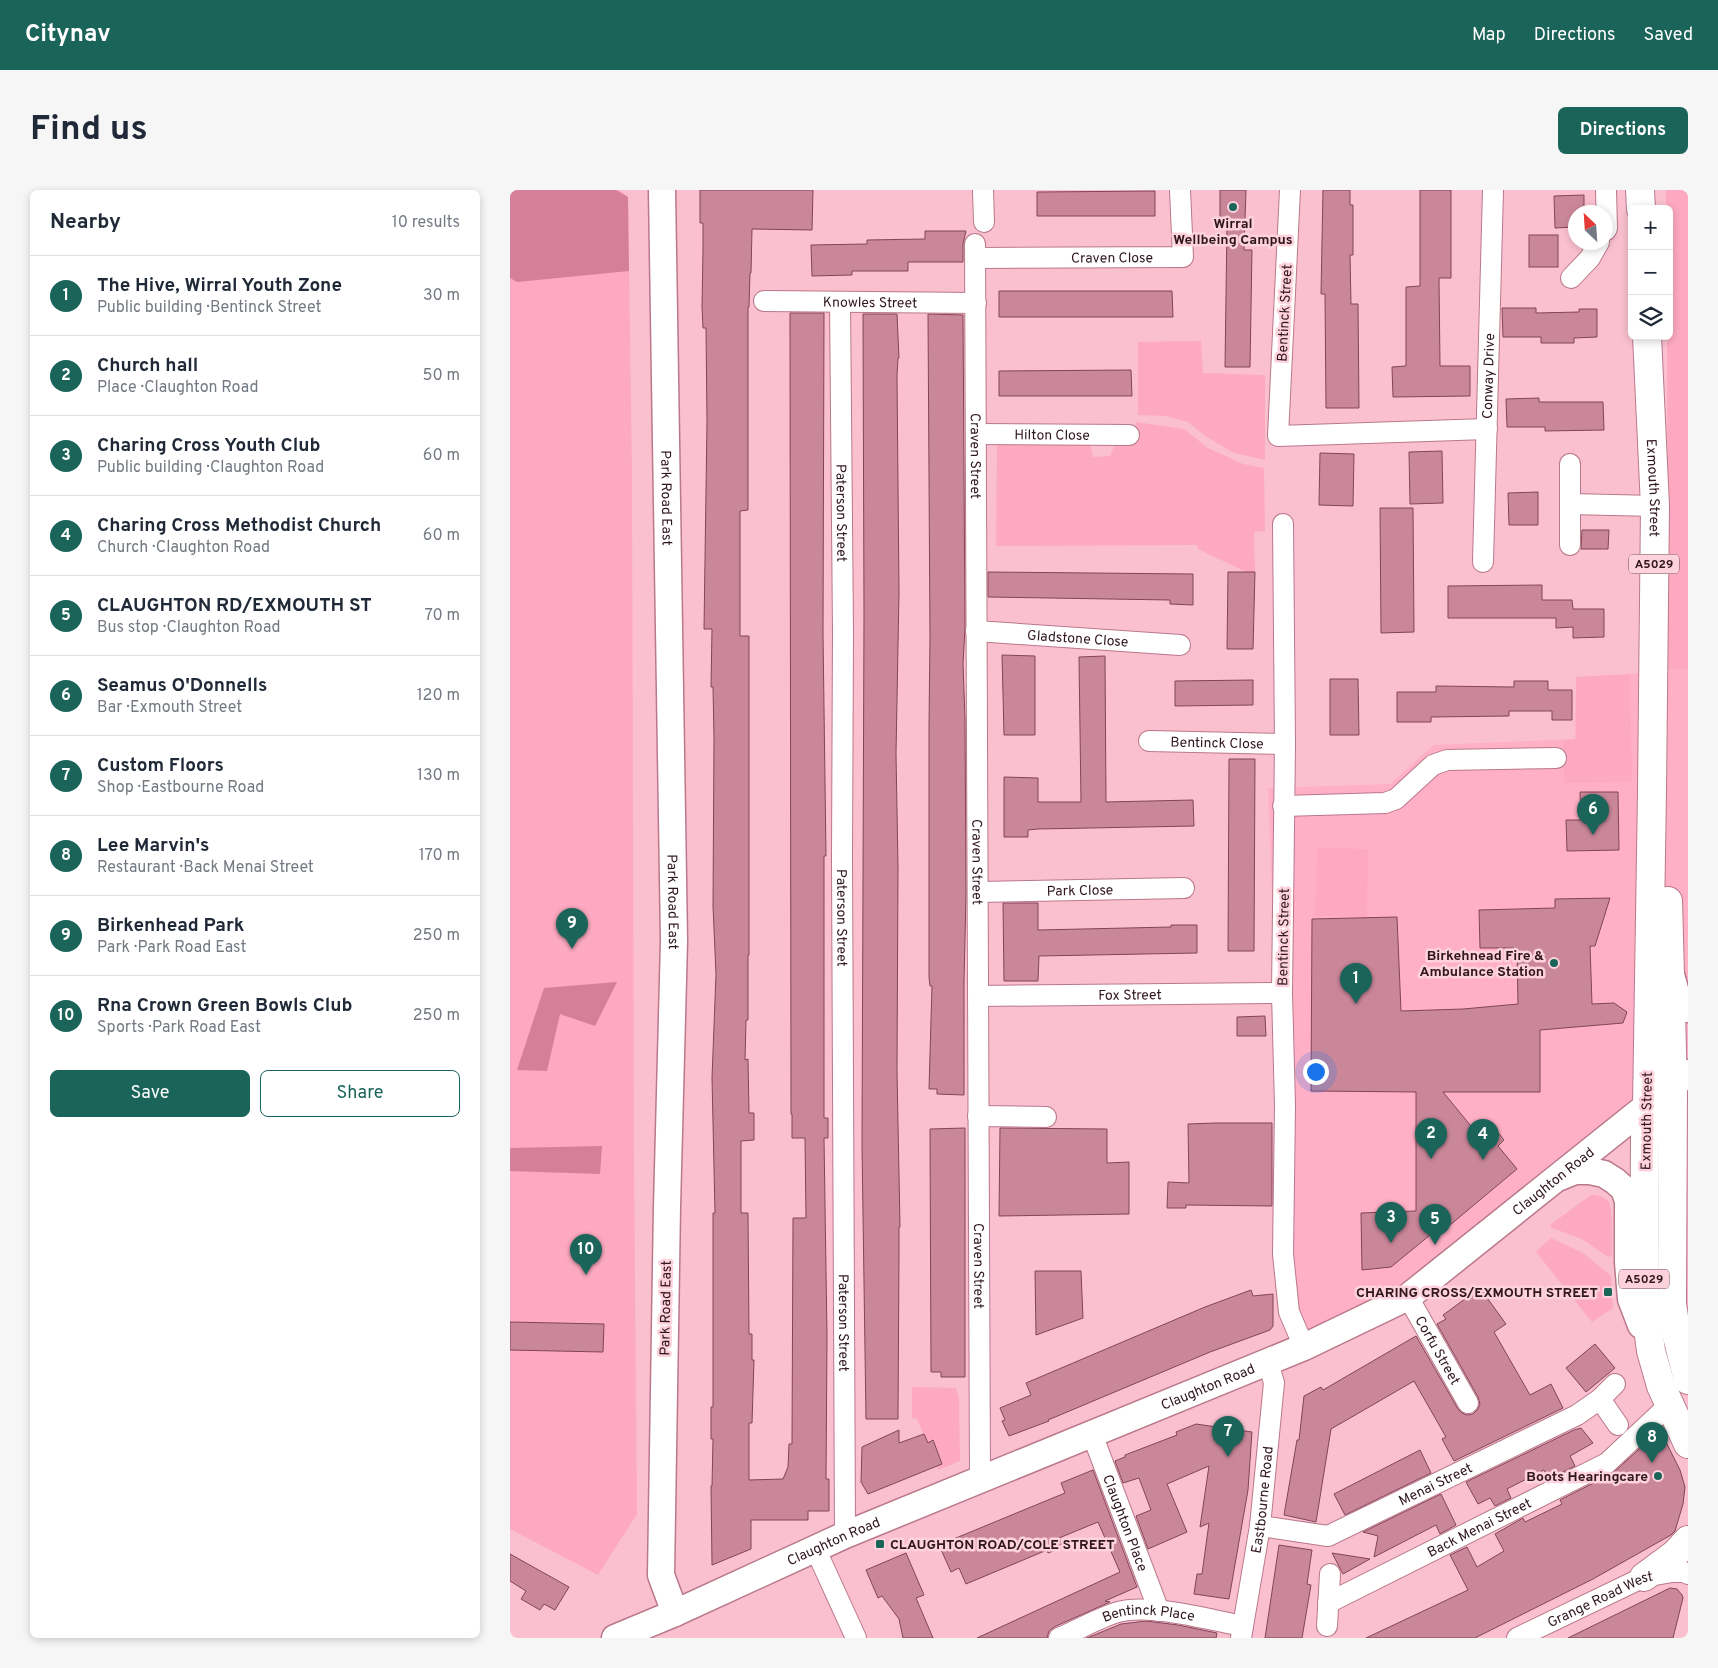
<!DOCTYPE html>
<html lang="en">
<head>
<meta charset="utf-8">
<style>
	:root { --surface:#fff; --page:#f6f6f7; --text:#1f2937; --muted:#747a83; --line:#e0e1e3; --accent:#1b6459 }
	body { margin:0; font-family:Overpass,sans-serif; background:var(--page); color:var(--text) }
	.controls { position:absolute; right:15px; top:15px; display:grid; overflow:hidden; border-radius:8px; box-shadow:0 2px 8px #0003 }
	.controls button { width:45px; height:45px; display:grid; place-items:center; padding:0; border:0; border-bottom:1px solid var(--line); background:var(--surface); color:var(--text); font:25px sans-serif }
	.compass { position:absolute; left:1058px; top:15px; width:45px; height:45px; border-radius:50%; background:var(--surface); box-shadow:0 2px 8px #0003; rotate:335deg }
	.you { position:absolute; left:805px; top:881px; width:18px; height:18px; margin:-12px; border:4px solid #fff; border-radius:50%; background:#1a73e8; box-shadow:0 0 0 8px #1a73e833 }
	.badge { display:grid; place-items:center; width:32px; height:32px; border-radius:50%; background:var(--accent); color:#fff; font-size:16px; font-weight:700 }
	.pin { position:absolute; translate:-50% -41px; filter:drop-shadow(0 1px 2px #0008) }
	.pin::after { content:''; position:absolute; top:26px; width:18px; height:15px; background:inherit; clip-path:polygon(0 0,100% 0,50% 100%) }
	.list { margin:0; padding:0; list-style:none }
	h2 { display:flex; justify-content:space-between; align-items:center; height:65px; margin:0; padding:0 20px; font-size:21px }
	h2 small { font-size:16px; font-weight:400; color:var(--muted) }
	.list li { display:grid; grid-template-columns:32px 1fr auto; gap:15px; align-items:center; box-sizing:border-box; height:80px; padding:0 20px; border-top:1px solid var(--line) }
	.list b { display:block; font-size:19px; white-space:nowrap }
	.list p { margin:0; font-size:16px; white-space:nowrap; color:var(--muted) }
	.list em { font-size:16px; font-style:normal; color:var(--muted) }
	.actions { display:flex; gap:10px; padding:15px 20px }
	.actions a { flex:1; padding:11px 0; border:1px solid var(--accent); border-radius:8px; text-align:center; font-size:18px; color:var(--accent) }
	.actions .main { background:var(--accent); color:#fff }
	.icon { flex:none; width:28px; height:28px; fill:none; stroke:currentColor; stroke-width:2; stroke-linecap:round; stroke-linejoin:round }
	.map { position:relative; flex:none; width:1178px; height:1448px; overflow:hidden; border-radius:8px }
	header { display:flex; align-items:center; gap:30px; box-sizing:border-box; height:70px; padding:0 25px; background:var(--accent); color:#fff }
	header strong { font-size:24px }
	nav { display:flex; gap:28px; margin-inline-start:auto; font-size:18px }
	.intro { display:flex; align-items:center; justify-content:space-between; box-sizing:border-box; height:120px; padding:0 30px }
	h1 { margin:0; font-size:35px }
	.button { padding:12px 22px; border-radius:8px; background:var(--accent); color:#fff; font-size:18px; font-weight:700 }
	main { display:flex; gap:30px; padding:0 30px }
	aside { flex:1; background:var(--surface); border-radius:8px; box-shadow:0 2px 8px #0003 }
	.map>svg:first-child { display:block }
	.built { fill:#ffb0c6 }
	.green { fill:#fda9c1 }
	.forest { fill:#d57f99 }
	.building { fill:#ca879a; stroke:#824558 }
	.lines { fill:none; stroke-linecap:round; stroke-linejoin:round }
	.minor-casing { stroke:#ba788b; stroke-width:22 }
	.tertiary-casing { stroke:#ba788b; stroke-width:29 }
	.primary-casing { stroke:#ba788b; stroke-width:30 }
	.minor { stroke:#fff; stroke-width:20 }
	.tertiary { stroke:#fff; stroke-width:26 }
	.primary { stroke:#fff; stroke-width:28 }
	.poi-dot { fill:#1b6459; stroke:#fed2dd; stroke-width:2 }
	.labels { text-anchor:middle; stroke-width:5; stroke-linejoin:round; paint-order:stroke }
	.shield { fill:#fed2dd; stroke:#6e4e57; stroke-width:1 }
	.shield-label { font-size:12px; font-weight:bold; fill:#30161e }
	.poi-label { font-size:14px; font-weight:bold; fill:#30161e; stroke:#fed2dd; text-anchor:end }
	.street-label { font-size:14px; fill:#30161e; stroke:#fed2dd }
</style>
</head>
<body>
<header>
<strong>Citynav</strong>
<nav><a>Map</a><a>Directions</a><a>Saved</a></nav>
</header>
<div class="intro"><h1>Find us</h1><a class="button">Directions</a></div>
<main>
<aside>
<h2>Nearby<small>10 results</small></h2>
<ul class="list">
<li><span class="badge">1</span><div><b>The Hive, Wirral Youth Zone</b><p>Public building · Bentinck Street</p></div><em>30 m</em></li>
<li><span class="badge">2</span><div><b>Church hall</b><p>Place · Claughton Road</p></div><em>50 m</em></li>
<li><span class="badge">3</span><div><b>Charing Cross Youth Club</b><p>Public building · Claughton Road</p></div><em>60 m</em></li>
<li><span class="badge">4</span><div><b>Charing Cross Methodist Church</b><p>Church · Claughton Road</p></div><em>60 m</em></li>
<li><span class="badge">5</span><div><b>CLAUGHTON RD/EXMOUTH ST</b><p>Bus stop · Claughton Road</p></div><em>70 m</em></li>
<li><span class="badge">6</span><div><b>Seamus O'Donnells</b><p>Bar · Exmouth Street</p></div><em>120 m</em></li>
<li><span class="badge">7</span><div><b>Custom Floors</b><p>Shop · Eastbourne Road</p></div><em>130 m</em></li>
<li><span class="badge">8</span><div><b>Lee Marvin's</b><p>Restaurant · Back Menai Street</p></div><em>170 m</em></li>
<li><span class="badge">9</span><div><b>Birkenhead Park</b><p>Park · Park Road East</p></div><em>250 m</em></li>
<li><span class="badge">10</span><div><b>Rna Crown Green Bowls Club</b><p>Sports · Park Road East</p></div><em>250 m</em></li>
</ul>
<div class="actions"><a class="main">Save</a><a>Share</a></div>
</aside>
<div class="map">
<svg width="1178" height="1448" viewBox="0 0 1178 1448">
	<rect width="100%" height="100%" fill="#fac0d0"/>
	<path class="built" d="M1178 479V1138L1151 907 952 1064 794 1157 774 1035 758 598 880 594 924 555 1065 549 1066 487 1107 485Z"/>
	<g class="green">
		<path d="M0 0H109L118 7 122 280 124 967 127 1324 88 1385 0 1339Z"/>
		<path d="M1156 0H1178V479L1158 480 1157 146H1159V19H1156Z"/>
		<path d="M691 151 693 183 755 185V270L724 263 695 246 678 232 656 226 628 225V152Z"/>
		<path d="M626 232 674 239 698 258 733 274 754 278 755 341 744 342 745 382H736L688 359 687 355 486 356 487 250 569 248 581 257 583 267 600 266 605 254 626 247Z"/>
		<path d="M1120 484 1122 592 1054 593 1053 550 1066 549V487Z"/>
		<path d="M807 658 858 659 857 727 805 726Z"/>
		<path d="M1081 1005C1088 1005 1095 1006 1099 1012 1103 1020 1102 1055 1102 1066L1098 1067 1072 1049 1042 1038 1040 1035Z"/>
		<path d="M1041 1048 1073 1063 1101 1086 1103 1118 1082 1132 1026 1062Z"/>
		<path d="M402 1197 446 1198 449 1210 450 1271 428 1280 407 1229 402 1228Z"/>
	</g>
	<g class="forest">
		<path d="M0 0H106L118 7 119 81 7 92 0 88Z"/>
		<path d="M107 792 85 836 50 824 37 881 7 880 34 798Z"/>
		<path d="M92 956 90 984 0 981V958Z"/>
	</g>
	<g class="building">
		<path d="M190 0H303L302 40 242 39 241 83H240L239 117H238V320L230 321V446H239V765H238V830H236L235 870 238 869 239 923H244V950L231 951V1023H238L239 1144H242V1170H244L242 1233H239V1290L273 1289 278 1277 279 1254H282L283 1028H296L295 948H282V924H281L280 123H314L313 444 316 666H314V928H318V948H314L317 1146 316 1289H319V1321H298V1330H241V1359L202 1375 201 1296H202L203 1249H201V1217H203V1023H205L202 888 206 784 203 716 204 549 203 497H201L202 439H194L197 232 196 138H193L192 117 193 60V33H190Z"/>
		<path d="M710 0H736L734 60H742L740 177H715L717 34H710Z"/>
		<path d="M813 0H840V15H843V65H840L841 114H848L849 218H816L815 104H811Z"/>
		<path d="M910 0H941V88H929L930 176H960V206L883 207 882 177 896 176V97L910 96Z"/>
		<path d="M645 1V26H527V2Z"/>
		<path d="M1074 5V22H1066V37L1045 38 1044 6Z"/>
		<path d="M415 41H456L453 54V72H398V81H342V85L302 86 301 55 357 54V50L415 49Z"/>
		<rect x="1019" y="45" width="29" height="32"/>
		<path d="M489 101H662L663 127H489Z"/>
		<path d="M992 118H1026V123L1069 122V119H1087V147L1064 148V153H1031V147H993Z"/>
		<path d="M353 124H387L389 168H388L387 186 389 402 386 564 388 676 387 881 390 1037H389V1061L388 1229H356L352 956 354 425Z"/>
		<path d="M418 124 453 125 455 438 453 474 455 529 456 704 454 791V905L427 904V899H419L422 796H420L419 787V536L420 447Z"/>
		<path d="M621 180 622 206H489V181Z"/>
		<path d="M1029 208V212H1093L1094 240 1035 241V237H997L996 209Z"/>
		<path d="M932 261 933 313 900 314 899 262Z"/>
		<path d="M810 263 844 264 843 316 809 315Z"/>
		<path d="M1028 302V335H999L998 303Z"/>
		<path d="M870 318H903L904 442 871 443Z"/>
		<path d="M1072 340H1099L1098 359H1071Z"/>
		<path d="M478 382 683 384V415L660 414V410L478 407Z"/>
		<path d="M718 382H745L743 459H717Z"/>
		<path d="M1032 395V410H1062L1063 419H1094V447L1063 448V437L1046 438V428H938V396Z"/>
		<path d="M492 465 525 466V545H494Z"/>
		<path d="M595 466 596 612 683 610 684 636 528 639 518 640V647H494V587L528 588V612H571L569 467Z"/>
		<path d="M820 489H848L849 545H820Z"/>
		<path d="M743 490V515L665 516V491Z"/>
		<path d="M1004 491H1038V500H1062V530H1042V521H999V526L921 527V532H887V502H926V496L1004 497Z"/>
		<path d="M719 569H745L744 761H718Z"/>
		<path d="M1070 602H1108L1109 660 1057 661 1056 630H1071Z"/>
		<path d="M1100 708 1085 756H1080L1082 814 1104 813 1117 822 1113 833 1030 840V902H933L965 941 978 930 994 950 988 956 1007 979 934 1040 931 1036 881 1077 852 1080 851 1023 906 1021V902L801 901 802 729 887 727 891 821 953 819 1008 814 1007 758H970L969 720 1045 718V709Z"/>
		<path d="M493 713H528V740L661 737V735H687V763L529 766 528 791H494Z"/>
		<path d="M755 826 756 846H727V827Z"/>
		<path d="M705 933H762V1016L676 1015V1018H657L658 992 679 993 678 934Z"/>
		<path d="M455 938V1187H431V1182H421L420 939Z"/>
		<path d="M490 938 597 939V973L619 972V1024L489 1026Z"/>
		<path d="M525 1081H571L573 1128 526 1145Z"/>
		<path d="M970 1098 996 1134 984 1142 1020 1205 1041 1194 1053 1218 944 1271 932 1249 936 1247 904 1191 821 1239 806 1332 774 1325 787 1250H789L794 1206 811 1197 813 1200 906 1146 948 1219 952 1223 957 1225 963 1224 968 1219 970 1214 968 1207 927 1134 936 1129 933 1125Z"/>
		<path d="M741 1100 743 1106 763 1104V1136L760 1140 700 1162 538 1230 539 1231 499 1246 492 1231 495 1230 490 1218 521 1205 516 1193 695 1117Z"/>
		<path d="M0 1132 94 1134 93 1162 0 1160Z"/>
		<path d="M1085 1154 1105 1178 1076 1202 1056 1178Z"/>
		<path d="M686 1234 742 1242 738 1300 719 1409 684 1404 687 1384H692L699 1333 690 1337 699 1276 657 1294 677 1342 638 1359 626 1326 641 1320 629 1288 613 1293 605 1271 615 1267V1265L667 1245 666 1242Z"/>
		<path d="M1071 1238 1083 1253 1060 1266 1065 1276 1039 1289 1034 1280 997 1299 1001 1308 985 1316 980 1308 968 1314 956 1292 1064 1240Z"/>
		<path d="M389 1240V1253L414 1244 418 1253 423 1250 432 1274 358 1304 351 1292 352 1257Z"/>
		<path d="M1150 1240 1170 1280 1175 1297 1173 1314 1165 1341 1161 1345 1083 1389 965 1448H856L958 1400 940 1365 957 1357 967 1377 994 1361 985 1344 1013 1328 1015 1332 1052 1314 1050 1310 1103 1283Z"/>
		<path d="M910 1260 921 1283 835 1325 824 1304Z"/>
		<path d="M583 1280 627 1397 595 1411 600 1412 544 1437 539 1441 537 1448H467L610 1382 588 1332 549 1348 553 1357 538 1363 537 1360 456 1394 449 1378 441 1382 429 1355 555 1303 551 1293Z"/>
		<path d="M931 1304 946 1335 930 1344 926 1335 864 1367 868 1346 853 1342Z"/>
		<path d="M769 1355 802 1360 797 1394 801 1395 792 1448H755Z"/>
		<path d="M396 1363 414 1405 406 1408 423 1448H393L389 1429 372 1406 368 1408 356 1380Z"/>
		<path d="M822 1363 860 1369 833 1384Z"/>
		<path d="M0 1364 59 1397 45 1420 34 1414 30 1420 11 1409 16 1401 0 1391Z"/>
		<path d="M1160 1398 1167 1399 1172 1405 1173 1408 1163 1448H1058Z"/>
		<path d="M636 1431 668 1435 707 1443 706 1448H577L611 1434Z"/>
	</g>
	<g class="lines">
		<defs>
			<g id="minor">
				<path d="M473 0 474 32"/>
				<path d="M780 0 768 246 977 239"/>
				<path d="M1096 40 1097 38 1096 0"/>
				<path id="s1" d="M465 54 470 1289"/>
				<path id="s2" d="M466 68 673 67 670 0"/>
				<path d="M1061 88 1080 68 1089 52"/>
				<path id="s3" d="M254 111 466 113"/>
				<path id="s4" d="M330 112 333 442 332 668 335 1345"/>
				<path id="s5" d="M466 244 619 245"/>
				<path d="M1060 314 1145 316"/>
				<path d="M773 334 775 554 772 803 775 916 773 1064 779 1122 794 1157"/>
				<path d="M1060 355V274"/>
				<path id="s6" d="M973 372 983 0"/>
				<path id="s7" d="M466 441 670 455"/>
				<path id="s8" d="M639 551 775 554"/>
				<path d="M773 616 875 613 886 609 923 575 937 570 1046 568"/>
				<path id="s9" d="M468 702 674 698"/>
				<path id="s10" d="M468 806 772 803"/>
				<path d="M468 926 536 927"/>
				<path id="s11" d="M898 1107 958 1213"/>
				<path d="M1090 1209 1108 1235"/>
				<path id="s12" d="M582 1244 649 1421"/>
				<path id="s13" d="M750 1336 818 1346 1067 1225 1090 1209 1105 1194"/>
				<path d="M305 1358 346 1448"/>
				<path id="s14" d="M818 1413 1097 1273 1159 1215"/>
				<path d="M817 1436 820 1384"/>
				<path id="s15" d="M549 1448C568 1440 588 1428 608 1422 639 1413 700 1430 733 1436"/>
				<path id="s16" d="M731 1448 750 1336 764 1193 758 1172"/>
				<path id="s17" d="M1007 1448 1134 1387 1162 1382H1174L1178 1384"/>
			</g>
			<g id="tertiary">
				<path id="s18" d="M152 0 164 751 157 1017 151 1385 165 1423"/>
				<path d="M1161 785 1168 810 1178 819"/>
				<path d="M1050 987 1065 981H1080L1094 984 1105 991 1114 999 1118 1011V1072L1121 1109 1131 1135"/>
				<path id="s19" d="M105 1448 165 1423 335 1345 794 1157 898 1107 1178 883"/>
			</g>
			<g id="primary">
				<path d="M1130 0 1131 19"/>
				<path id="s20" d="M1137 146 1145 316 1142 601 1137 917 1135 947 1134 1107 1141 1161 1151 1196 1178 1254"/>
				<path d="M1158 711 1163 896 1162 1114 1167 1146 1178 1190"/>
				<path d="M1134 1387 1165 1364 1178 1350"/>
			</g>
		</defs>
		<use href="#minor" class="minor-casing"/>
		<use href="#tertiary" class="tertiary-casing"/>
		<use href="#primary" class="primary-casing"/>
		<use href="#minor" class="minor"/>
		<use href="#tertiary" class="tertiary"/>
		<use href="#primary" class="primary"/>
	</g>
	<g class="poi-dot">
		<circle cx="723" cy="17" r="5"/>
		<circle cx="1044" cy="773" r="5"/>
		<rect x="1093" y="1097" width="10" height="10" rx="2.5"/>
		<circle cx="1148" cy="1286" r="5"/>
		<rect x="365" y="1349" width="10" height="10" rx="2.5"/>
	</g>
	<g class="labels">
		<g class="shield">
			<rect x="1119" y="364.5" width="50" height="19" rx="4"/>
			<rect x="1109" y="1079.5" width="50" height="19" rx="4"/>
		</g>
		<g class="shield-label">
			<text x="1144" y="378">A5029</text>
			<text x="1134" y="1093">A5029</text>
		</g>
		<g class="poi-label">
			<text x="723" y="38" text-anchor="middle">Wirral<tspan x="723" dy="16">Wellbeing Campus</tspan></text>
			<text x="1034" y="770">Birkehnead Fire &amp;<tspan x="1034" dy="16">Ambulance Station</tspan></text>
			<text x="1088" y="1107">CHARING CROSS/EXMOUTH STREET</text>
			<text x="1138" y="1291">Boots Hearingcare</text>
			<text x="380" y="1359" text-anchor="start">CLAUGHTON ROAD/COLE STREET</text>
		</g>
		<g class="street-label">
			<text dy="5" stroke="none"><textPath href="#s2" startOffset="136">Craven Close</textPath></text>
			<text dy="5" stroke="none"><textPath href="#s3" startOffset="106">Knowles Street</textPath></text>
			<text transform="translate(774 123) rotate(-87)" y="5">Bentinck Street</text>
			<text dy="5" stroke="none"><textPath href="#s6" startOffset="186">Conway Drive</textPath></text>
			<text dy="5" stroke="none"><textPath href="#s5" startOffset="76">Hilton Close</textPath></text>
			<text dy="5" stroke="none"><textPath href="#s1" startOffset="212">Craven Street</textPath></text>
			<text dy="5" stroke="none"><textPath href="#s20" startOffset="152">Exmouth Street</textPath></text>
			<text dy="5" stroke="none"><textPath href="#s18" startOffset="308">Park Road East</textPath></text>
			<text dy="5" stroke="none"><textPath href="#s4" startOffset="211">Paterson Street</textPath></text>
			<text dy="5" stroke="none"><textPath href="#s7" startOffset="102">Gladstone Close</textPath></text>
			<text dy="5" stroke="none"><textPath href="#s8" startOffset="68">Bentinck Close</textPath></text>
			<text dy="5" stroke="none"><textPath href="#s1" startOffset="618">Craven Street</textPath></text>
			<text dy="5" stroke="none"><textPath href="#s9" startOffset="102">Park Close</textPath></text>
			<text dy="5" stroke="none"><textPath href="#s18" startOffset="712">Park Road East</textPath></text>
			<text dy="5" stroke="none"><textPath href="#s4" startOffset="616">Paterson Street</textPath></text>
			<text transform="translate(773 747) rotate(-89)" y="5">Bentinck Street</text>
			<text dy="5" stroke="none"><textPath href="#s10" startOffset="152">Fox Street</textPath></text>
			<text transform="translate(1136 931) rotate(-89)" y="5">Exmouth Street</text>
			<text dy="5" stroke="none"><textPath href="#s19" startOffset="1049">Claughton Road</textPath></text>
			<text dy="5" stroke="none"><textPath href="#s1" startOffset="1022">Craven Street</textPath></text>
			<text transform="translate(155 1118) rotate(-89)" y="5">Park Road East</text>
			<text dy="5" stroke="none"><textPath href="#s4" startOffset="1021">Paterson Street</textPath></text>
			<text dy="5" stroke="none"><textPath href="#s11" startOffset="61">Corfu Street</textPath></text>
			<text dy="5" stroke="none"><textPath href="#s19" startOffset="644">Claughton Road</textPath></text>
			<text dy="5" stroke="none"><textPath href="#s13" startOffset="188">Menai Street</textPath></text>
			<text dy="5" stroke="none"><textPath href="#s16" startOffset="140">Eastbourne Road</textPath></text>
			<text dy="5" stroke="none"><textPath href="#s12" startOffset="95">Claughton Place</textPath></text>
			<text dy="5" stroke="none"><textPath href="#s14" startOffset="169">Back Menai Street</textPath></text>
			<text dy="5" stroke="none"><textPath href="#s19" startOffset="239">Claughton Road</textPath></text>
			<text dy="5" stroke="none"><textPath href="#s17" startOffset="92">Grange Road West</textPath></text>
			<text dy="5" stroke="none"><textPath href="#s15" startOffset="95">Bentinck Place</textPath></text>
		</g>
	</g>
</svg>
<div class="controls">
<button>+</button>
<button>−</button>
<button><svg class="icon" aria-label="layers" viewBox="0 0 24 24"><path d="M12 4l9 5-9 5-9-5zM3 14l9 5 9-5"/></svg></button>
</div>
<svg class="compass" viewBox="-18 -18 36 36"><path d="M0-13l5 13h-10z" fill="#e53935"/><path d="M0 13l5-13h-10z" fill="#747a83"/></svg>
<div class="you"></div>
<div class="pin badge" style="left:846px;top:814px">1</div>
<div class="pin badge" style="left:921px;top:969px">2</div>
<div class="pin badge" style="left:881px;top:1053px">3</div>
<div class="pin badge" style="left:973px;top:970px">4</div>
<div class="pin badge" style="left:925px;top:1055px">5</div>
<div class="pin badge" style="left:1083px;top:645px">6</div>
<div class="pin badge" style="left:718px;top:1267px">7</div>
<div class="pin badge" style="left:1142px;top:1273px">8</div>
<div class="pin badge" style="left:62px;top:759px">9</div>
<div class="pin badge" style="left:76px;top:1085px">10</div>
</div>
</main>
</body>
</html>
